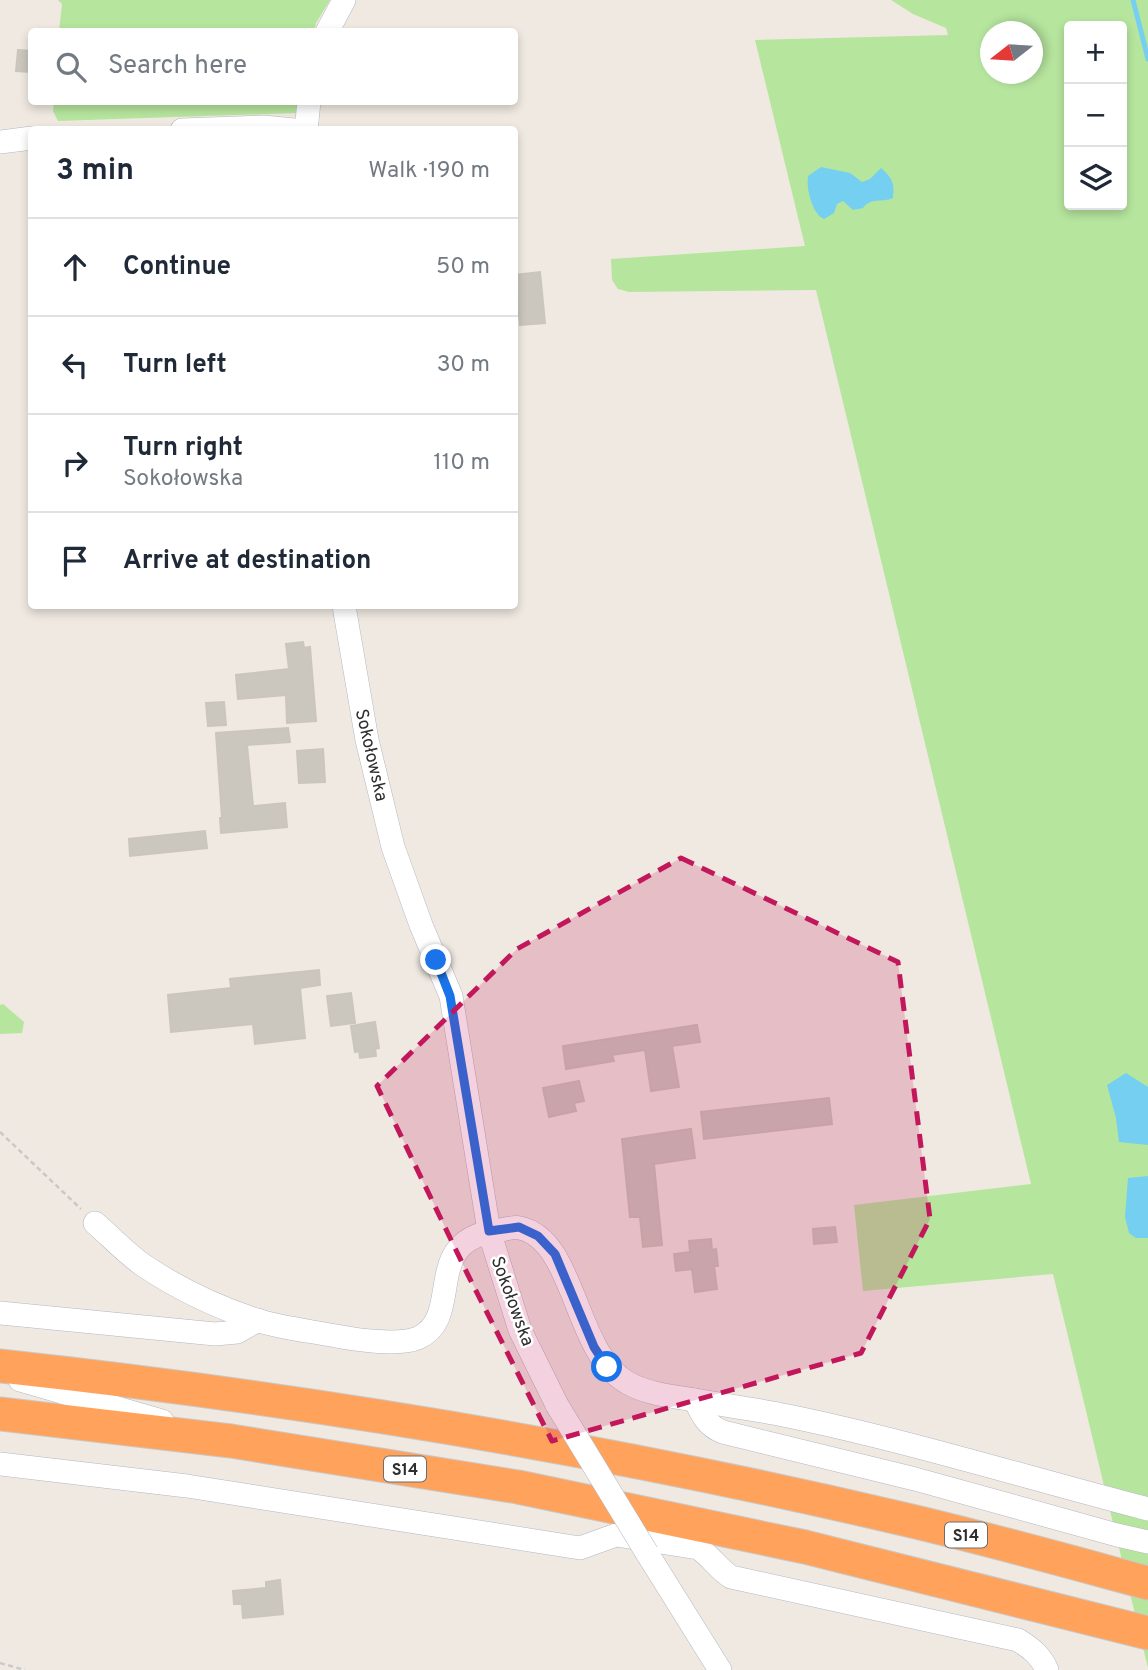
<!DOCTYPE html>
<html lang="en">
<head>
<meta charset="utf-8">
<style>
	:root { --surface:#fff; --page:#f6f6f7; --text:#1f2937; --muted:#747a83; --line:#e0e1e3 }
	body { margin:0; font-family:Overpass,sans-serif; background:var(--page); color:var(--text) }
	.controls { position:absolute; right:21px; top:21px; display:grid; overflow:hidden; border-radius:7px; box-shadow:0 4px 10px #0003 }
	.controls button { width:63px; height:63px; display:grid; place-items:center; padding:0; border:0; border-bottom:2px solid var(--line); background:var(--surface); color:var(--text); font:35px sans-serif }
	.compass { position:absolute; left:980px; top:21px; width:63px; height:63px; border-radius:50%; background:var(--surface); box-shadow:0 4px 10px #0003; rotate:253deg }
	.stop { position:absolute; width:21px; height:21px; margin:-16px; border:5px solid #1a73e8; border-radius:50%; background:#fff }
	.stop.end { background:#1a73e8; border-color:#fff; box-shadow:0 2px 7px #0008 }
	.list { margin:0; padding:0; list-style:none }
	h2 { display:flex; justify-content:space-between; align-items:center; height:91px; margin:0; padding:0 28px; font-size:30px }
	h2 small { font-size:23px; font-weight:400; color:var(--muted) }
	.list li { display:grid; grid-template-columns:46px 1fr auto; gap:21px; align-items:center; box-sizing:border-box; height:98px; padding:0 28px; border-top:2px solid var(--line) }
	.list b { display:block; font-size:26px; white-space:nowrap }
	.list p { margin:0; font-size:23px; white-space:nowrap; color:var(--muted) }
	.list em { font-size:23px; font-style:normal; color:var(--muted) }
	.icon { flex:none; width:38px; height:38px; fill:none; stroke:currentColor; stroke-width:2; stroke-linecap:round; stroke-linejoin:round }
	.map { position:relative; flex:none; width:1148px; height:1670px; overflow:hidden }
	.search { position:absolute; background:var(--surface); box-shadow:0 4px 10px #0003; left:28px; top:28px; width:490px; height:77px; display:flex; align-items:center; gap:18px; box-sizing:border-box; padding:0 24px; border-radius:7px; color:var(--muted); font-size:26px }
	.panel { position:absolute; background:var(--surface); box-shadow:0 4px 10px #0003; left:28px; top:126px; width:490px; height:483px; border-radius:7px }
	.map>svg:first-child { display:block }
	.green { fill:#b6e59e; fill-rule:evenodd }
	.water { fill:#75cff0 }
	.lines { fill:none; stroke-linecap:round; stroke-linejoin:round }
	.stream { stroke:#75cff0; stroke-width:5 }
	.building { fill:#cbc7bf; stroke:#cbc5ba; stroke-width:2 }
	.minor-casing { stroke:#b4b7c1; stroke-width:24 }
	.highway-casing { stroke:#c9c9c9; stroke-width:35 }
	.path { stroke:#c9c9c9; stroke-width:2.5; stroke-dasharray:5 3.5; stroke-linecap:butt }
	.minor { stroke:#fff; stroke-width:23 }
	.highway { stroke:#ffa35c; stroke-width:33 }
	.minor-bridge-casing { stroke:#b4b7c1; stroke-width:24; stroke-linecap:butt }
	.minor-bridge { stroke:#fff; stroke-width:23 }
	.route { stroke:#1a73e8; stroke-width:9 }
	.marked { fill:#c2185b; fill-opacity:0.2; stroke:#c2185b; stroke-width:5; stroke-dasharray:14 9; stroke-linejoin:round }
	.labels { text-anchor:middle; stroke-width:5; stroke-linejoin:round; paint-order:stroke }
	.shield { fill:#fff; stroke:#6d6d6d; stroke-width:2 }
	.shield-label { font-size:16px; font-weight:bold; fill:#2e2e2e }
	.street-label { font-size:18px; fill:#2e2e2e; stroke:#fff }
</style>
</head>
<body>
<div class="map">
<svg width="1148" height="1670" viewBox="0 0 1148 1670">
	<rect width="100%" height="100%" fill="#efe9e1"/>
	<g class="green">
		<path d="M58 0H330L316 23 314 31 59 32 62 4Z"/>
		<path d="M891 0H1148V1668L1053 1274 863 1291 854 1205 1031 1184 816 290 629 292 618 289 612 280 611 259 805 246 755 40 948 35 946 28 913 14ZM1069 26H1122V205H1069ZM990 32H1032V74H990Z"/>
		<path d="M54 102H302L296 113 58 121 53 111Z"/>
		<path d="M3 1004 24 1022 22 1033 0 1034V1005Z"/>
	</g>
	<g class="water">
		<path d="M821 167 850 173 862 182 870 179 881 168C892 178 895 183 893 198 882 203 871 197 863 208L853 210 843 201 837 204 834 213 824 219C812 214 806 188 808 176Z"/>
		<path d="M1126 1073 1148 1087V1145L1119 1142 1116 1118 1107 1085Z"/>
		<path d="M1148 1176V1238H1136L1129 1233 1125 1217 1128 1178Z"/>
	</g>
	<g class="lines">
		<path class="stream" d="M1133 0 1148 59"/>
	</g>
	<g class="building">
		<path d="M18 50 32 51V72L16 71Z"/>
		<path d="M540 272 545 323 520 325 515 275Z"/>
		<path d="M303 642 304 648 310 647 316 721 287 723 286 695 238 699 236 675 289 669 286 644Z"/>
		<path d="M224 702 226 725 208 726 206 703Z"/>
		<path d="M288 728 290 742 247 745 253 806 285 803 287 827 221 833 220 818H222L216 733Z"/>
		<path d="M323 749 325 782 299 783 297 751Z"/>
		<path d="M205 831 207 848 130 856 129 839Z"/>
		<path d="M319 970 320 985 300 988 305 1038 255 1044 253 1024 171 1032 168 995 231 988 230 979Z"/>
		<path d="M351 993 355 1023 331 1026 327 996Z"/>
		<path d="M375 1022 379 1048 375 1049 376 1056 360 1058 359 1051 355 1052 351 1026Z"/>
		<path d="M697 1025 700 1042 672 1046 679 1087 651 1091 645 1050 612 1055 614 1061 566 1069 563 1046Z"/>
		<path d="M579 1081 584 1101 574 1103 576 1111 549 1117 543 1088Z"/>
		<path d="M829 1098 832 1124 704 1139 701 1112Z"/>
		<path d="M691 1129 695 1158 654 1164 662 1245 643 1247 640 1217H630L622 1139Z"/>
		<path d="M835 1227 837 1242 814 1244 813 1229Z"/>
		<path d="M711 1239 712 1250 716 1249 718 1266H714L717 1289 695 1292 692 1269 676 1271 674 1254 690 1252 689 1241Z"/>
		<path d="M280 1580 283 1614 243 1618 242 1604H234L233 1591 266 1588V1582Z"/>
	</g>
	<g class="lines">
		<defs>
			<g id="minor">
				<path d="M327 32 344 0"/>
				<path d="M182 130 263 127 294 130"/>
				<path d="M306 130 309 102"/>
				<path d="M0 142 32 138"/>
				<path d="M344 606 367 740 393 847 421 925 451 996 489 1231 520 1330 557 1405"/>
				<path d="M95 1223C111 1237 126 1253 143 1265 177 1288 217 1307 256 1320 281 1328 310 1331 336 1336 357 1340 399 1346 418 1338 465 1317 420 1241 496 1231 503 1230 513 1226 520 1228 576 1240 574 1354 628 1383 646 1393 668 1396 689 1399 722 1405 755 1409 788 1416 909 1441 1028 1478 1148 1509"/>
				<path d="M0 1313 215 1334 237 1332 258 1320"/>
				<path d="M20 1380 162 1421"/>
				<path d="M695 1400C702 1415 707 1426 723 1432L915 1479 1117 1535 1148 1542"/>
				<path d="M0 1464 187 1486 580 1548 616 1535 698 1548C711 1556 718 1569 731 1577L1018 1640C1031 1648 1041 1656 1047 1670"/>
				<path d="M647 1553 720 1670"/>
			</g>
			<g id="highway">
				<path d="M0 1366C304 1399 606 1449 903 1519 985 1538 1067 1561 1148 1583"/>
				<path d="M0 1414 231 1441 518 1487 805 1547 1148 1633"/>
			</g>
		</defs>
		<use href="#minor" class="minor-casing"/>
		<use href="#highway" class="highway-casing"/>
		<g class="path">
			<path d="M0 1132 81 1209"/>
			<path d="M0 1663 25 1670"/>
		</g>
		<use href="#minor" class="minor"/>
		<use href="#highway" class="highway"/>
		<defs>
			<path id="minor-bridge" d="M557 1405 647 1553"/>
		</defs>
		<use href="#minor-bridge" class="minor-bridge-casing"/>
		<use href="#minor-bridge" class="minor-bridge"/>
	</g>
	<g class="lines">
		<path class="route" d="M436 960 450 996 489 1231 519 1227 538 1236 555 1254 594 1347 607 1367"/>
	</g>
	<path class="marked" d="M681 858 898 962 930 1219 861 1353 552 1441 468 1275 377 1086 517 949Z"/>
	<g class="labels">
		<g class="shield">
			<rect x="384" y="1456.5" width="42" height="25" rx="5"/>
			<rect x="945" y="1522.5" width="42" height="25" rx="5"/>
		</g>
		<g class="shield-label">
			<text x="405" y="1475">S14</text>
			<text x="966" y="1541">S14</text>
		</g>
		<g class="street-label">
			<text transform="translate(372 755) rotate(77)" y="6">Sokołowska</text>
			<text transform="translate(513 1301) rotate(70)" y="6">Sokołowska</text>
		</g>
	</g>
</svg>
<div class="controls">
<button>+</button>
<button>−</button>
<button><svg class="icon" aria-label="layers" viewBox="0 0 24 24"><path d="M12 4l9 5-9 5-9-5zM3 14l9 5 9-5"/></svg></button>
</div>
<svg class="compass" viewBox="-18 -18 36 36"><path d="M0-13l5 13h-10z" fill="#e53935"/><path d="M0 13l5-13h-10z" fill="#747a83"/></svg>
<div class="stop" style="left:607px;top:1367px"></div>
<div class="stop end" style="left:436px;top:960px"></div>
<div class="search"><svg class="icon" aria-label="search" viewBox="0 0 24 24"><circle cx="10" cy="10" r="6"/><path d="M15 15l6 6"/></svg>Search here</div>
<section class="panel">
<h2>3 min<small>Walk · 190 m</small></h2>
<ul class="list">
<li><svg class="icon" aria-label="ahead" viewBox="0 0 24 24"><path d="M12 20V5M6 11l6-6 6 6"/></svg><div><b>Continue</b></div><em>50 m</em></li>
<li><svg class="icon" aria-label="left" viewBox="0 0 24 24"><path d="M17 20v-9H6M10 6l-5 5 5 5"/></svg><div><b>Turn left</b></div><em>30 m</em></li>
<li><svg class="icon" aria-label="right" viewBox="0 0 24 24"><path d="M7 20v-9h11M14 6l5 5-5 5"/></svg><div><b>Turn right</b><p>Sokołowska</p></div><em>110 m</em></li>
<li><svg class="icon" aria-label="arrive" viewBox="0 0 24 24"><path d="M6 21V4h12l-3 4 3 4H6"/></svg><div><b>Arrive at destination</b></div></li>
</ul>
</section>
</div>
</body>
</html>
